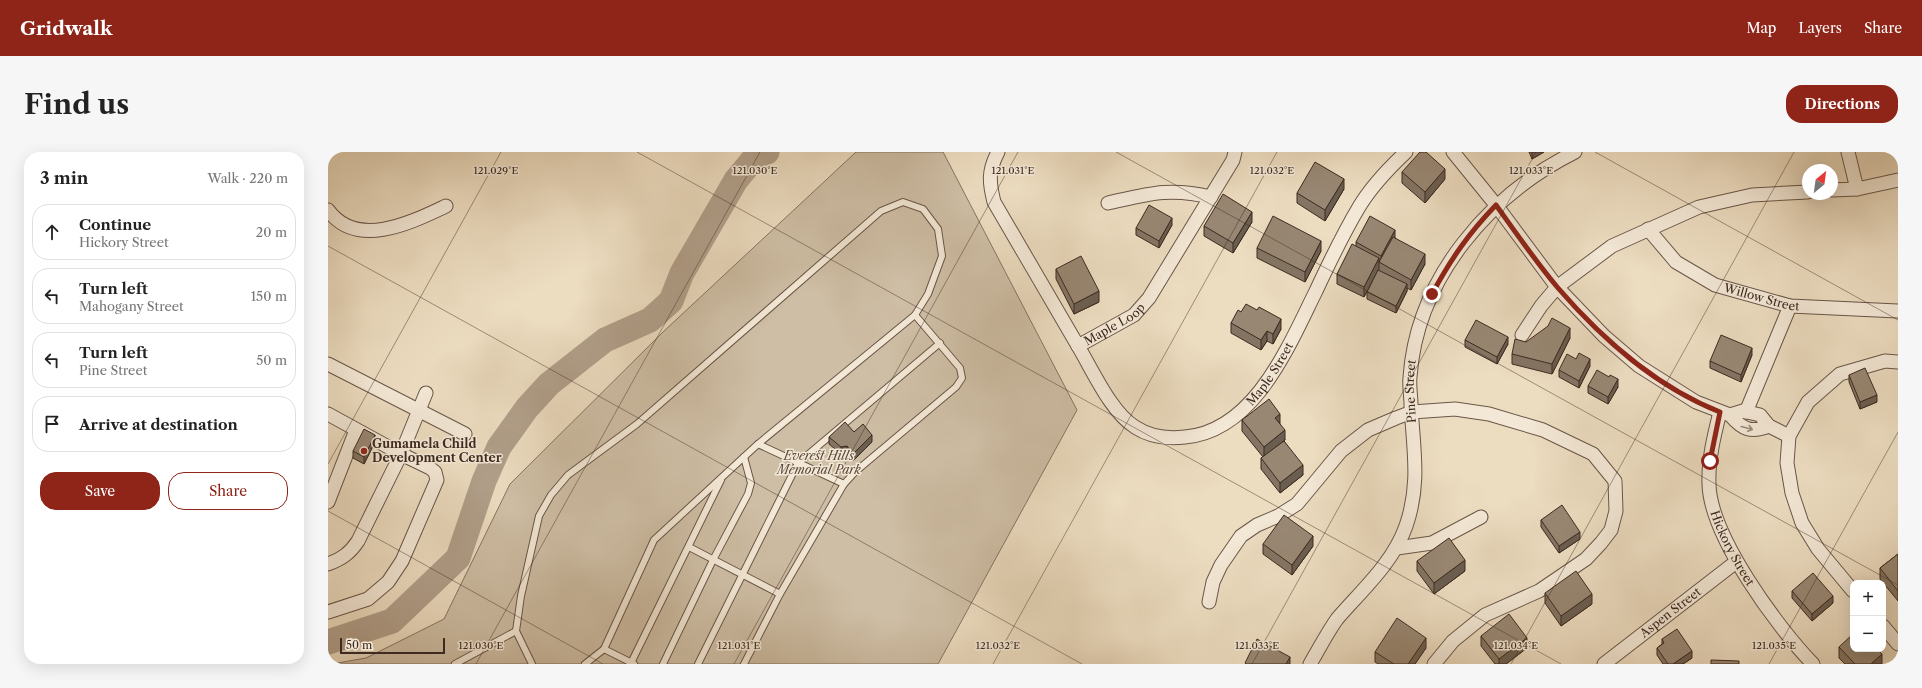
<!DOCTYPE html>
<html lang="en">
<head>
<meta charset="utf-8">
<style>
	:root { --surface:#fff; --page:#f6f6f6; --text:#222; --muted:#767676; --line:#e0e0e0; --accent:#8f2418 }
	body { margin:0; font-family:"Libre Caslon Text",serif; background:var(--page); color:var(--text) }
	.controls { position:absolute; right:12px; bottom:12px; display:grid; overflow:hidden; border-radius:8px; box-shadow:0 4px 16px #0002 }
	.controls button { width:36px; height:36px; display:grid; place-items:center; padding:0; border:0; border-bottom:1px solid var(--line); background:var(--surface); color:var(--text); font:20px sans-serif }
	.compass { position:absolute; left:1474px; top:12px; width:36px; height:36px; border-radius:50%; background:var(--surface); box-shadow:0 4px 16px #0002; rotate:29deg }
	.scale { position:absolute; left:12px; bottom:10px; width:105px; box-sizing:border-box; padding-left:4px; border:2px solid #3e2a20; border-top:0; font-size:11px; line-height:14px; white-space:nowrap; color:#3e2a20; -webkit-text-stroke:3px #f3e8d6; paint-order:stroke }
	.stop { position:absolute; width:12px; height:12px; margin:-9px; border:3px solid #8f2418; border-radius:50%; background:#fff }
	.stop.end { background:#8f2418; border-color:#fff; box-shadow:0 1px 4px #0008 }
	.list { margin:0; padding:0; list-style:none }
	h2 { display:flex; justify-content:space-between; align-items:center; height:52px; margin:0; padding:0 16px; font-size:17px }
	h2 small { font-size:13px; font-weight:400; color:var(--muted) }
	.list li { display:grid; grid-template-columns:26px 1fr auto; gap:12px; align-items:center; box-sizing:border-box; height:56px; margin:0 8px 8px; padding:0 8px; border:1px solid var(--line); border-radius:16px }
	.list b { display:block; font-size:15px; white-space:nowrap }
	.list p { margin:0; font-size:13px; white-space:nowrap; color:var(--muted) }
	.list em { font-size:13px; font-style:normal; color:var(--muted) }
	.actions { display:flex; gap:8px; padding:12px 16px }
	.actions a { flex:1; padding:9px 0; border:1px solid var(--accent); border-radius:16px; text-align:center; font-size:14px; color:var(--accent) }
	.actions .main { background:var(--accent); color:#fff }
	.icon { flex:none; width:22px; height:22px; fill:none; stroke:currentColor; stroke-width:2; stroke-linecap:round; stroke-linejoin:round }
	.map { position:relative; flex:none; width:1570px; height:512px; overflow:hidden; border-radius:16px }
	header { display:flex; align-items:center; gap:24px; box-sizing:border-box; height:56px; padding:0 20px; background:var(--accent); color:#fff }
	header strong { font-size:19px }
	nav { display:flex; gap:22px; margin-inline-start:auto; font-size:14px }
	.intro { display:flex; align-items:center; justify-content:space-between; box-sizing:border-box; height:96px; padding:0 24px }
	h1 { margin:0; font-size:28px }
	.button { padding:10px 18px; border-radius:16px; background:var(--accent); color:#fff; font-size:14px; font-weight:700 }
	main { display:flex; gap:24px; padding:0 24px }
	aside { flex:1; background:var(--surface); border-radius:16px; box-shadow:0 4px 16px #0002 }
	.map>svg:first-child { display:block }
	.green { fill:#cebea5; stroke:#867462 }
	.lines { fill:none; stroke-linecap:round; stroke-linejoin:round }
	.river { stroke:#b19f8a; stroke-width:25 }
	.service-casing { stroke:#6a5648; stroke-width:8 }
	.minor-casing { stroke:#6a5648; stroke-width:15 }
	.service { stroke:#f3e8d6; stroke-width:6 }
	.minor { stroke:#f3e8d6; stroke-width:13 }
	.wall { fill:#837463; stroke:#3e2a20 }
	.shaded-wall { fill:#6a5e50; stroke:#3e2a20 }
	.building { fill:#988773; stroke:#3e2a20 }
	.oneway { stroke:#98897b }
	.route { stroke:#8f2418; stroke-width:5 }
	.ticks { fill:none; stroke:#3e2a20; stroke-width:1; stroke-opacity:0.45 }
	.poi-dot { fill:#8f2418; stroke:#f3e8d6; stroke-width:1.5 }
	.labels { text-anchor:middle; stroke-width:3; stroke-linejoin:round; paint-order:stroke }
	.street-label { font-size:12px; fill:#3e2a20; stroke:#f3e8d6 }
	.poi-label { font-size:12px; font-weight:bold; fill:#3e2a20; stroke:#f3e8d6; text-anchor:start }
	.park-label { font-size:12px; font-style:italic; fill:#5b483b; stroke:#f3e8d6 }
	.ticks-label { font-size:10px; text-anchor:middle; fill:#3e2a20; stroke:#f3e8d6; stroke-width:3; stroke-linejoin:round; paint-order:stroke }
</style>
</head>
<body>
<header>
<strong>Gridwalk</strong>
<nav><a>Map</a><a>Layers</a><a>Share</a></nav>
</header>
<div class="intro"><h1>Find us</h1><a class="button">Directions</a></div>
<main>
<aside>
<h2>3 min<small>Walk · 220 m</small></h2>
<ul class="list">
<li><svg class="icon" aria-label="ahead" viewBox="0 0 24 24"><path d="M12 20V5M6 11l6-6 6 6"/></svg><div><b>Continue</b><p>Hickory Street</p></div><em>20 m</em></li>
<li><svg class="icon" aria-label="left" viewBox="0 0 24 24"><path d="M17 20v-9H6M10 6l-5 5 5 5"/></svg><div><b>Turn left</b><p>Mahogany Street</p></div><em>150 m</em></li>
<li><svg class="icon" aria-label="left" viewBox="0 0 24 24"><path d="M17 20v-9H6M10 6l-5 5 5 5"/></svg><div><b>Turn left</b><p>Pine Street</p></div><em>50 m</em></li>
<li><svg class="icon" aria-label="arrive" viewBox="0 0 24 24"><path d="M6 21V4h12l-3 4 3 4H6"/></svg><div><b>Arrive at destination</b></div></li>
</ul>
<div class="actions"><a class="main">Save</a><a>Share</a></div>
</aside>
<div class="map">
<svg width="1570" height="512" viewBox="0 0 1570 512">
	<rect width="100%" height="100%" fill="#ecdcc0"/>
	<filter id="stains"><feTurbulence type="fractalNoise" baseFrequency=".005" numOctaves="4"/><feColorMatrix values="0 0 0 0 .2 0 0 0 0 .09 0 0 0 0 .02 0 0 0 .5 -.17"/></filter>
	<radialGradient id="worn" r=".72"><stop offset=".6" stop-color="#630" stop-opacity="0"/><stop offset="1" stop-color="#630" stop-opacity=".3"/></radialGradient>
	<path class="green" d="M528 0H615L749 258 610 512H4L38 506 116 467 182 332 335 180Z"/>
	<g class="lines">
		<path class="river" d="M0 490 64 469 130 406 156 329 171 295 199 256 221 232 277 188 322 168 343 149 354 121 408 28 428 4 439 0"/>
		<defs>
			<g id="service">
				<path d="M430 292 516 332"/>
				<path d="M361 395 452 442"/>
				<path d="M276 497 306 512"/>
				<path d="M303 511 393 328"/>
				<path d="M127 512 188 479"/>
				<path d="M204 512 188 479 193 444 211 364 223 343 240 323 309 272 553 59 575 50 595 57 610 77 614 104 600 142 587 163 430 292 326 388 276 497 257 512"/>
				<path d="M335 512 385 408 420 342 423 331 416 305"/>
				<path d="M370 512 470 311 612 191"/>
				<path d="M416 512 452 442 516 332 527 320 628 235 634 226 632 216 587 163"/>
			</g>
			<g id="minor">
				<path id="s1" d="M670 0C660 19 661 30 666 50L750 194 806 163 821 146 905 8 907 0"/>
				<path d="M1125 0 1168 53 1229 135 1276 184 1311 214 1368 250 1402 263 1415 259 1432 263 1441 274 1461 284"/>
				<path d="M1520 0 1529 37"/>
				<path d="M1504 38 1529 37 1570 28"/>
				<path d="M780 51C820 42 841 35 883 45"/>
				<path d="M0 58C29 98 84 70 118 54"/>
				<path id="s2" d="M1320 77 1348 110 1387 133 1462 154 1570 159"/>
				<path d="M1194 183 1213 154 1229 135 1284 94 1371 55 1424 43 1480 40"/>
				<path id="s3" d="M750 194C765 219 783 260 807 275 822 285 840 287 857 285 927 279 961 193 988 139 1001 111 1015 82 1031 55 1043 35 1061 16 1078 0"/>
				<path d="M0 212 137 282"/>
				<path id="s4" d="M1392 260C1386 284 1380 308 1381 332 1382 384 1450 476 1485 512"/>
				<path d="M1418 260 1462 154"/>
				<path d="M0 262 73 302 102 316 107 320 109 328 74 409 60 430 40 447 0 460"/>
				<path d="M1402 263C1415 278 1423 281 1441 274"/>
				<path d="M0 350 28 278"/>
				<path d="M1069 396 1104 391 1153 365"/>
				<path d="M0 412C14 407 22 401 30 389L73 302 98 241"/>
				<path d="M1525 439 1490 397 1474 371 1464 341 1459 311 1461 284 1480 250 1512 222 1557 209 1570 210"/>
				<path d="M881 450 885 430 893 413 913 384 929 373 950 364 969 352 1013 299 1040 278 1068 266 1084 260 1127 257 1161 262 1215 278 1265 302 1287 329 1288 359 1283 378 1273 391 1258 407 1211 439 1157 463 1125 489 1106 512"/>
				<path d="M1555 474 1570 492"/>
				<path id="s5" d="M982 512C991 497 999 481 1009 467 1034 438 1065 411 1078 374 1093 331 1085 296 1083 253 1083 244 1081 234 1082 225 1089 126 1161 43 1247 0"/>
				<path id="s6" d="M1276 512 1408 410"/>
			</g>
		</defs>
		<use href="#service" class="service-casing"/>
		<use href="#minor" class="minor-casing"/>
		<use href="#service" class="service"/>
		<use href="#minor" class="minor"/>
	</g>
	<g class="wall">
		<path d="M1201 0H1216L1204 7Z"/>
		<path d="M1074 20 1117 27 1097 51 1074 31Z"/>
		<path d="M1016 37 997 69 969 51V41Z"/>
		<path d="M924 70 905 101 876 84V74Z"/>
		<path d="M844 73 831 96 808 83V76Z"/>
		<path d="M1067 85V86L1097 112 1083 138 1079 136V139L1068 161 1039 147V140L1042 134 1036 145 1009 132V122L1028 94V90Z"/>
		<path d="M929 96 993 99 977 130 929 106Z"/>
		<path d="M728 117 771 150 746 162 728 127Z"/>
		<path d="M913 160 953 177 945 192 939 189 933 198 903 181V171Z"/>
		<path d="M1242 186 1224 222 1184 212V202L1198 190Z"/>
		<path d="M1137 188 1180 192 1169 212 1137 195Z"/>
		<path d="M1424 203 1413 230 1382 216V209Z"/>
		<path d="M1262 214 1251 236 1231 225V218Z"/>
		<path d="M1521 223 1549 250 1532 257 1521 230Z"/>
		<path d="M1260 234 1290 235 1280 252 1260 241Z"/>
		<path d="M914 268 952 272 957 288 956 289 975 323 952 341 933 317V306L935 305 914 279Z"/>
		<path d="M526 280 544 290 525 309 519 301 513 302 501 292V285Z"/>
		<path d="M47 290 36 312 25 306V299Z"/>
		<path d="M1213 368 1252 387 1231 401 1213 375Z"/>
		<path d="M935 392 985 394 964 423 935 402Z"/>
		<path d="M1570 402V449L1552 427V416Z"/>
		<path d="M1089 409 1137 419 1106 442 1089 419Z"/>
		<path d="M1464 439 1505 451 1484 469 1464 446Z"/>
		<path d="M1217 441 1264 452 1233 474 1217 451Z"/>
		<path d="M1153 484 1199 496 1178 512H1167L1153 494Z"/>
		<path d="M1334 487 1364 506 1355 512H1335L1329 503V496L1334 492Z"/>
		<path d="M1511 495 1554 512H1517L1511 506Z"/>
		<path d="M1098 496 1087 512H1050L1047 510V500Z"/>
	</g>
	<g class="shaded-wall">
		<path d="M1204 0H1216L1204 7Z"/>
		<path d="M1117 17V27L1097 51V40Z"/>
		<path d="M1016 27V37L997 69V58Z"/>
		<path d="M924 60V70L905 101V91Z"/>
		<path d="M844 66V73L831 96V89Z"/>
		<path d="M1067 78V85L1053 111V104Z"/>
		<path d="M993 89V99L977 130V120Z"/>
		<path d="M1097 102V112L1083 138V128Z"/>
		<path d="M1051 106V117L1036 145V135Z"/>
		<path d="M1079 132V139L1068 161V154Z"/>
		<path d="M771 139V150L746 162V152Z"/>
		<path d="M953 167V177L945 192V182Z"/>
		<path d="M1242 176V186L1224 222V212Z"/>
		<path d="M939 179V189L933 198V188Z"/>
		<path d="M1180 185V192L1169 212V205Z"/>
		<path d="M1424 196V203L1413 230V223Z"/>
		<path d="M1262 207V214L1251 236V229Z"/>
		<path d="M1290 227V235L1280 252V245Z"/>
		<path d="M1549 243V250L1532 257V250Z"/>
		<path d="M952 262V272L947 266Z"/>
		<path d="M957 278V288L936 305V295Z"/>
		<path d="M47 283V290L36 312V305Z"/>
		<path d="M544 283V290L525 309V302Z"/>
		<path d="M519 294V301L513 302V295Z"/>
		<path d="M975 313V323L952 341V331Z"/>
		<path d="M1252 380V387L1231 401V394Z"/>
		<path d="M985 384V394L964 423V413Z"/>
		<path d="M1137 408V419L1106 442V431Z"/>
		<path d="M1264 442V452L1233 474V464Z"/>
		<path d="M1505 444V451L1484 469V462Z"/>
		<path d="M1098 486V496L1087 512H1080Z"/>
		<path d="M1199 486V496L1178 512H1171V507Z"/>
		<path d="M1364 499V506L1355 512H1345Z"/>
		<path d="M1554 502V512H1543Z"/>
		<path d="M962 505V512H958Z"/>
	</g>
	<g class="building">
		<path d="M1092 0H1098L1117 17 1097 40 1074 20Z"/>
		<path d="M987 10 1016 27 997 58 969 41Z"/>
		<path d="M895 42 924 60 905 91 876 74Z"/>
		<path d="M821 53 844 66 831 89 808 76Z"/>
		<path d="M945 64 993 89 977 120 929 96Z"/>
		<path d="M1042 64 1067 78 1053 104 1028 90Z"/>
		<path d="M1065 85 1097 102 1083 128 1051 110Z"/>
		<path d="M1024 92 1051 106 1036 135 1009 122Z"/>
		<path d="M753 104 771 139 746 152 728 117Z"/>
		<path d="M1050 118 1079 132 1068 154 1039 140Z"/>
		<path d="M918 152 929 158 931 155 953 167 945 182 939 179 933 188 903 171 910 158 913 160Z"/>
		<path d="M1224 166 1242 176 1224 212 1184 202 1187 187 1198 190 1220 174Z"/>
		<path d="M1148 168 1180 185 1169 205 1137 188Z"/>
		<path d="M1393 183 1424 196 1413 223 1382 209Z"/>
		<path d="M1251 201 1262 207 1251 229 1231 218 1239 202 1248 207Z"/>
		<path d="M1537 216 1549 243 1532 250 1521 223Z"/>
		<path d="M1269 218 1281 225 1282 223 1290 227 1280 245 1260 234Z"/>
		<path d="M941 247 952 262 947 266 957 278 936 295 914 268Z"/>
		<path d="M517 270 526 280 535 272 544 283 525 302 519 294 513 295 501 285Z"/>
		<path d="M36 277 47 283 36 305 25 299Z"/>
		<path d="M956 289 975 313 952 331 933 306Z"/>
		<path d="M1234 353 1252 380 1231 394 1213 368Z"/>
		<path d="M956 363 985 384 964 413 935 392Z"/>
		<path d="M1121 386 1137 408 1106 431 1089 409Z"/>
		<path d="M1570 402V439L1552 416Z"/>
		<path d="M1248 419 1264 442 1233 464 1217 441Z"/>
		<path d="M1485 421 1505 444 1484 462 1464 439Z"/>
		<path d="M1181 462 1199 486 1171 507 1153 484Z"/>
		<path d="M1069 466 1098 486 1080 512H1066L1047 500Z"/>
		<path d="M1349 477 1364 499 1345 512H1340L1329 496 1336 491 1334 487Z"/>
		<path d="M1525 482V497H1549L1554 502 1543 512H1527L1511 495Z"/>
		<path d="M929 487 962 505 958 512H918L917 511Z"/>
		<path d="M1383 508 1411 509V512H1383Z"/>
	</g>
	<defs><path id="oneway-shaft" d="M-6 0H5M1.5-3L5.5 0L1.5 3" fill="none" stroke-width="1.6" stroke-linecap="round" stroke-linejoin="round"/></defs>
	<use class="oneway" href="#oneway-shaft" transform="translate(1419 276) rotate(15)"/>
	<g class="lines">
		<path class="route" d="M1104 142C1123 107 1140 82 1168 53 1188 81 1208 110 1230 136 1275 188 1327 234 1392 260L1382 309"/>
	</g>
	<path class="ticks" d="M309 0 1233 512M788 0 1570 433M1267 0 1570 168M0 94 754 512M0 312 173 0M0 359 275 512M148 512 432 0M406 512 690 0M665 512 949 0M924 512 1208 0M1183 512 1466 0M1441 512 1570 280"/>
	<circle class="poi-dot" cx="36" cy="299" r="4"/>
	<g class="labels">
		<g class="street-label">
			<text dy="4" stroke="none"><textPath href="#s2" startOffset="137">Willow Street</textPath></text>
			<text dy="4" stroke="none"><textPath href="#s1" startOffset="261">Maple Loop</textPath></text>
			<text dy="4" stroke="none"><textPath href="#s3" startOffset="262">Maple Street</textPath></text>
			<text dy="4" stroke="none"><textPath href="#s5" startOffset="305">Pine Street</textPath></text>
			<text dy="4" stroke="none"><textPath href="#s4" startOffset="142">Hickory Street</textPath></text>
			<text dy="4" stroke="none"><textPath href="#s6" startOffset="84">Aspen Street</textPath></text>
		</g>
		<g class="poi-label">
			<text x="44" y="296">Gumamela Child<tspan x="44" dy="14">Development Center</tspan></text>
		</g>
		<g class="park-label">
			<text x="491" y="308">Everest Hills<tspan x="491" dy="14">Memorial Park</tspan></text>
		</g>
	</g>
	<g class="ticks-label">
		<text x="168" y="22">121.029°E</text>
		<text x="427" y="22">121.030°E</text>
		<text x="685" y="22">121.031°E</text>
		<text x="944" y="22">121.032°E</text>
		<text x="1203" y="22">121.033°E</text>
		<text x="153" y="497">121.030°E</text>
		<text x="411" y="497">121.031°E</text>
		<text x="670" y="497">121.032°E</text>
		<text x="929" y="497">121.033°E</text>
		<text x="1188" y="497">121.034°E</text>
		<text x="1446" y="497">121.035°E</text>
	</g>
	<rect width="100%" height="100%" filter="url(#stains)"/>
	<rect width="100%" height="100%" fill="url(#worn)"/>
</svg>
<div class="controls">
<button>+</button>
<button>−</button>
</div>
<svg class="compass" viewBox="-18 -18 36 36"><path d="M0-13l5 13h-10z" fill="#e53935"/><path d="M0 13l5-13h-10z" fill="#767676"/></svg>
<div class="scale">50 m</div>
<div class="stop" style="left:1382px;top:309px"></div>
<div class="stop end" style="left:1104px;top:142px"></div>
</div>
</main>
</body>
</html>
